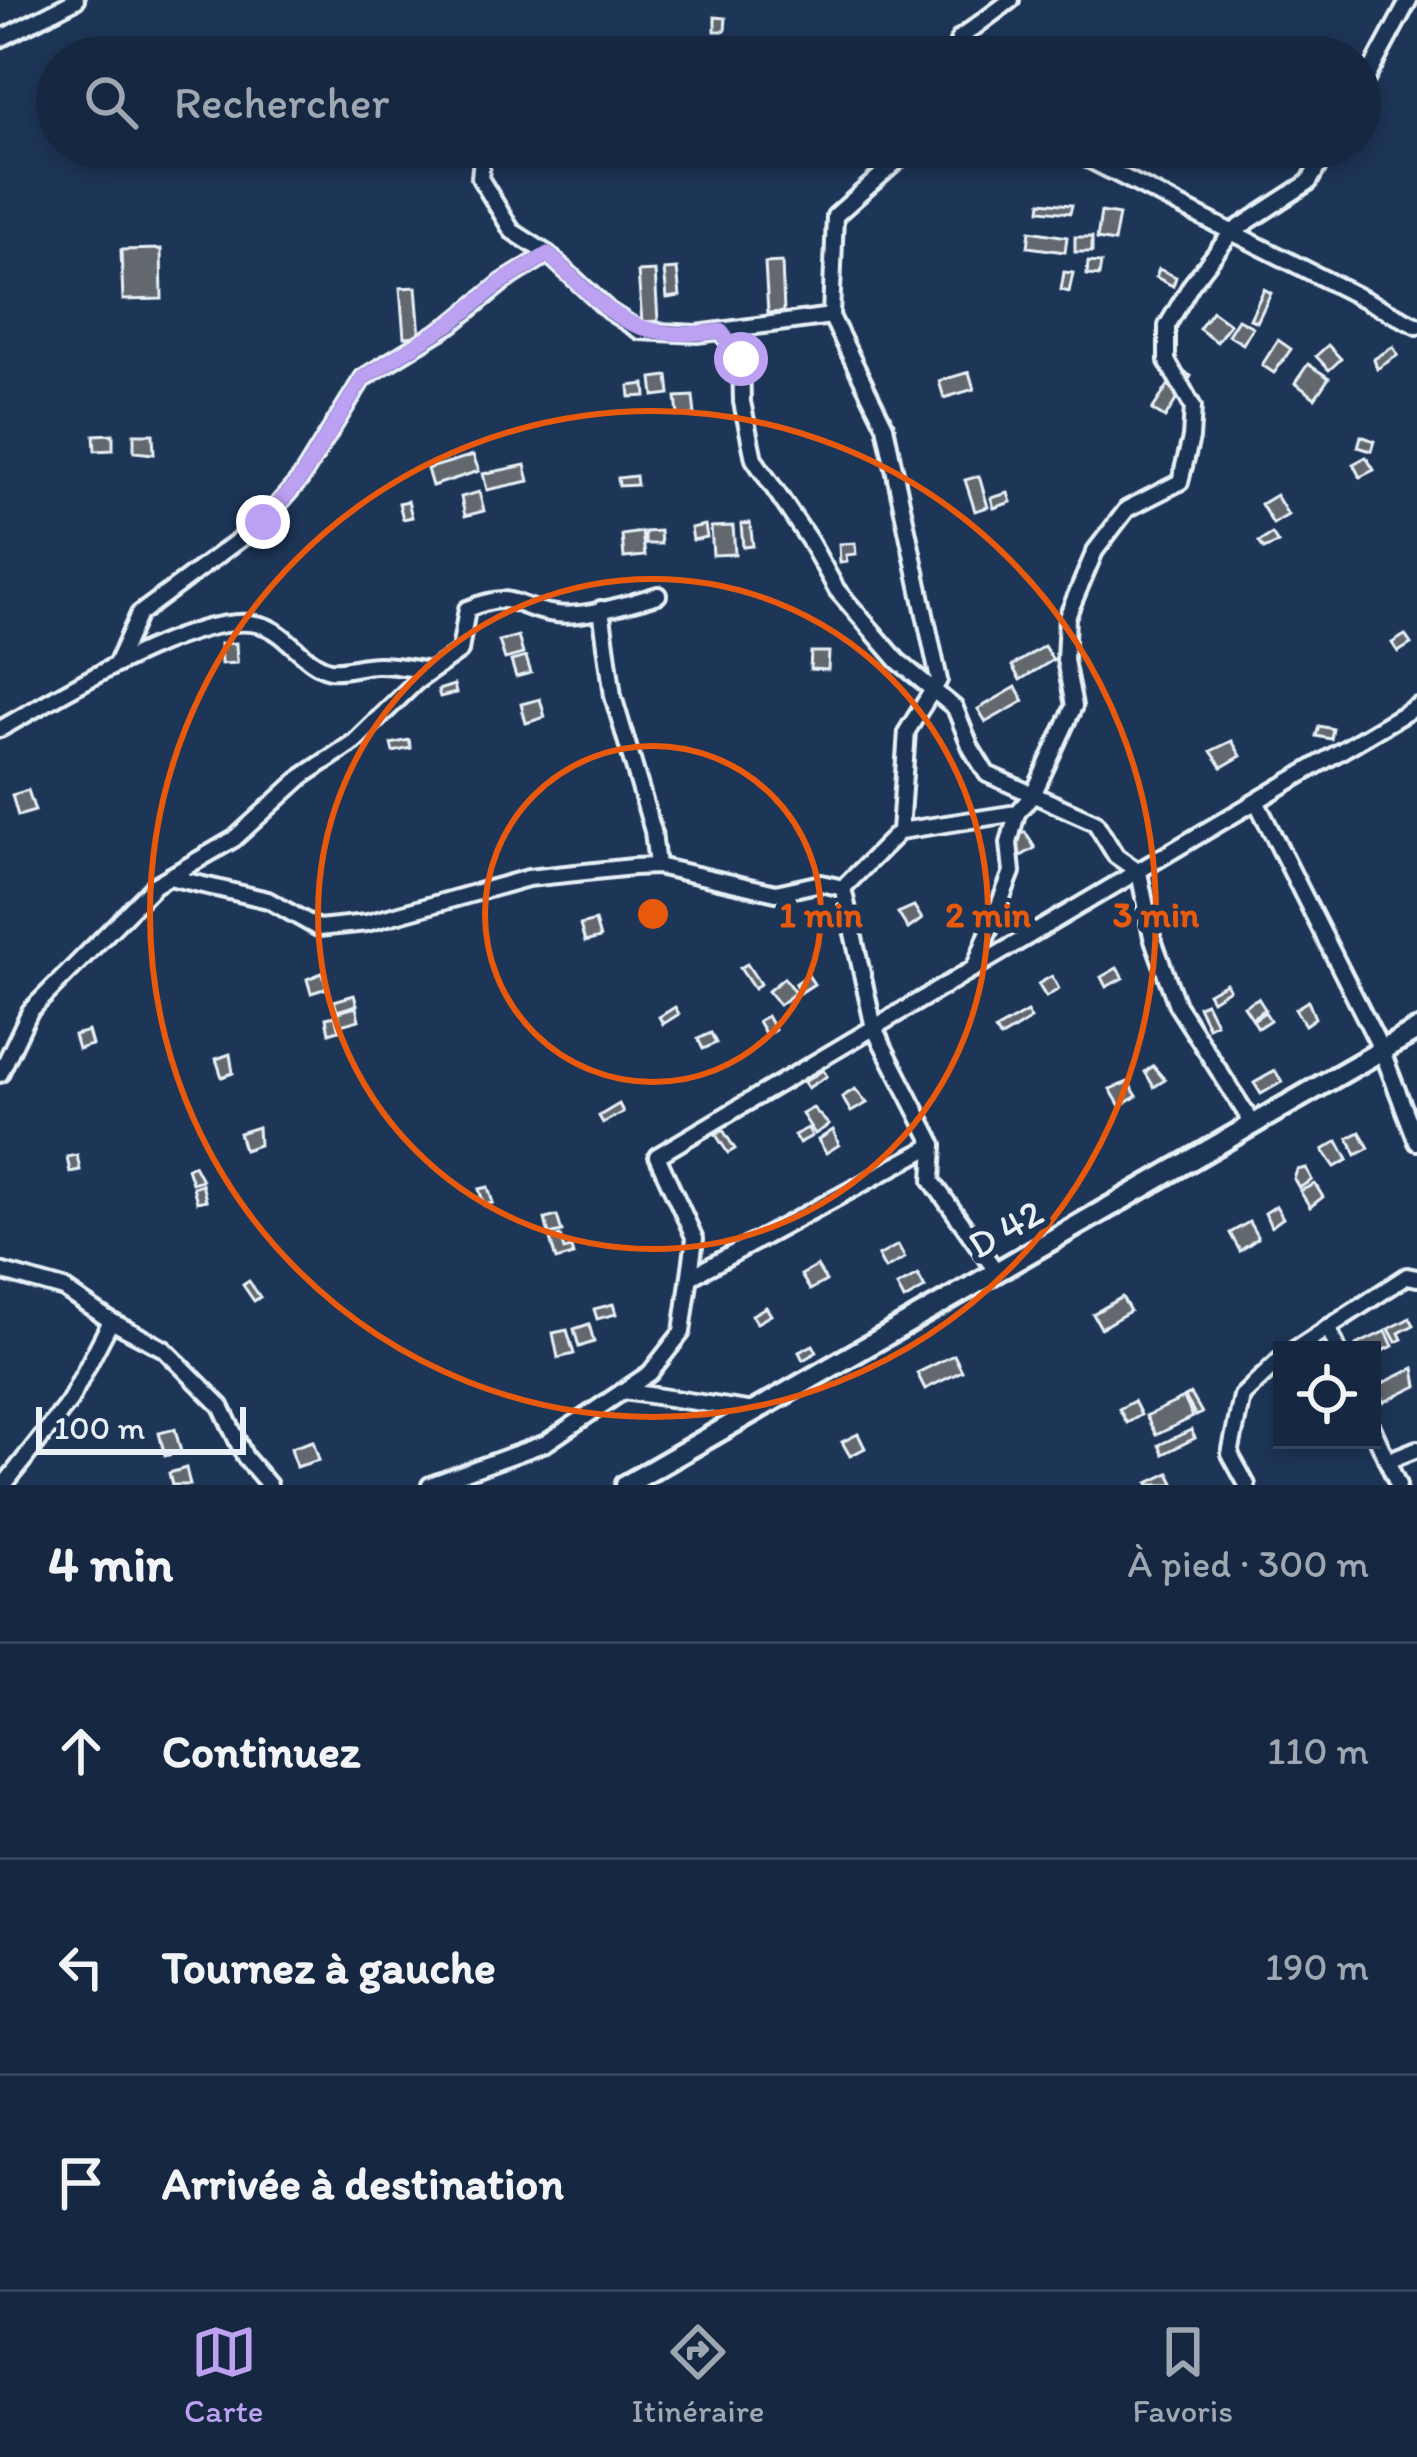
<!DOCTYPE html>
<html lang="fr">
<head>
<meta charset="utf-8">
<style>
	:root { --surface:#162841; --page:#23344c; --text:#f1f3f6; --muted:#9ea6b1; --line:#35445a; --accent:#bca0f2 }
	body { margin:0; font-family:Itim,sans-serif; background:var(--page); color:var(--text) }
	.controls { position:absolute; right:36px; bottom:36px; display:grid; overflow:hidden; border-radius:0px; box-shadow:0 6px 18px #0003 }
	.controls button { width:108px; height:108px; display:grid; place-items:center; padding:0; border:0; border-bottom:3px solid var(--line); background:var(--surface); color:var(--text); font:60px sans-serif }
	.scale { position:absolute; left:36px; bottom:30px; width:210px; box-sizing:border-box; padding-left:12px; border:6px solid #e8f1f8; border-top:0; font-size:33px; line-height:42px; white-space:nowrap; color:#e8f1f8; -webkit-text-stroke:9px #1d3557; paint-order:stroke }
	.stop { position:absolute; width:36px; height:36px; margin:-27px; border:9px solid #bca0f2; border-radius:50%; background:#fff }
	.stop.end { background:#bca0f2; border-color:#fff; box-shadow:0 3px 12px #0008 }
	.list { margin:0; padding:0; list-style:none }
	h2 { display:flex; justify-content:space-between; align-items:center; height:156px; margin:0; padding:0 48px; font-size:51px }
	h2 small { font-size:39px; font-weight:400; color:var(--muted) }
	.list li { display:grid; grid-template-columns:78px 1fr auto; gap:36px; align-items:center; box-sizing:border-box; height:216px; padding:0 48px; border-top:3px solid var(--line) }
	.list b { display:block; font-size:45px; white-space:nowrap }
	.list em { font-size:39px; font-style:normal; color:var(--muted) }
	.icon { flex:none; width:66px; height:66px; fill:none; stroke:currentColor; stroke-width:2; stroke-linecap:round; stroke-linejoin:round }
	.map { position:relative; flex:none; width:1417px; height:1485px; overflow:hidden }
	.search { position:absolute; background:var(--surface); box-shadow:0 6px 18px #0003; left:36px; right:36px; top:36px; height:132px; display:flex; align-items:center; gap:30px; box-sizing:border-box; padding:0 42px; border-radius:66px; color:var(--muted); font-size:45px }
	.sheet { height:804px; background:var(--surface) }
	nav { display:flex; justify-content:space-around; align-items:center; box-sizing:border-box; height:168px; border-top:3px solid var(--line); background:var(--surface); font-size:33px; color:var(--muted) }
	nav a { display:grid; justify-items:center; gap:6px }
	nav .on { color:var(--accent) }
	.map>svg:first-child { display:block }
	.building { fill:#63686e; stroke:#e8f1f8; stroke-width:3 }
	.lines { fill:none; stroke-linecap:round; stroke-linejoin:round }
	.street-casing { stroke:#e8f1f8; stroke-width:22 }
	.secondary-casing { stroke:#e8f1f8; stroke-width:27 }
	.street { stroke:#1d3557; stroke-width:14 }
	.secondary { stroke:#1d3557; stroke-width:18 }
	.route { stroke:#bca0f2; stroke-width:15 }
	.ring { fill:none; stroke:#e8590c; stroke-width:6 }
	.labels { text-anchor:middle; stroke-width:12; stroke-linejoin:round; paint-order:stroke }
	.street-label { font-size:39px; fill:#e8f1f8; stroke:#1d3557 }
	.centre { fill:#e8590c; stroke:#1d3557; stroke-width:6 }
	.ring-label { font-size:36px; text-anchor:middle; font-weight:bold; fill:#e8590c; stroke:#1d3557; stroke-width:12; stroke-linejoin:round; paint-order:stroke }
</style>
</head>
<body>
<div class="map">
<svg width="1417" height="1485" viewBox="0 0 1417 1485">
	<rect width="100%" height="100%" fill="#1d3557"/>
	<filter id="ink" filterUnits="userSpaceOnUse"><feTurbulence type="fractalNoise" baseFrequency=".00833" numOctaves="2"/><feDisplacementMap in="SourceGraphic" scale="24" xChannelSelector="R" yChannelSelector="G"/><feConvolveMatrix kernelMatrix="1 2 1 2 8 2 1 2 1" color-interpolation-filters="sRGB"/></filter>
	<g filter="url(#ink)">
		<g class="building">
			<path d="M715 17 726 18 725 31H715Z"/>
			<path d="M1041 202 1072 205 1070 213 1040 210Z"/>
			<path d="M1101 212 1119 215 1114 242 1097 239Z"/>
			<path d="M1030 231 1067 237 1065 252 1028 247Z"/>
			<rect x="1075" y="237" width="17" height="15"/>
			<path d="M161 249 162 299 123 300 121 250Z"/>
			<path d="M782 262 784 312 768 313 765 263Z"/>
			<path d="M1088 262 1101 263 1099 276 1087 275Z"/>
			<path d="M677 269 680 296 667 298 664 270Z"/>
			<path d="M1159 269 1176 277 1173 286 1156 277Z"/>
			<path d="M655 271 658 321 642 322 638 272Z"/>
			<path d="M1064 272 1073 273 1069 292 1061 290Z"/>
			<path d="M416 287 420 336 404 337 400 288Z"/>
			<path d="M1264 289 1271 293 1257 322 1250 319Z"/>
			<path d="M1212 311 1230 324 1217 342 1199 329Z"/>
			<path d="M1238 319 1253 327 1243 344 1228 335Z"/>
			<path d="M1278 340 1291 349 1274 373 1262 365Z"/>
			<path d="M1328 345 1341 359 1329 370 1316 356Z"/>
			<path d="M1393 347 1398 355 1377 369 1374 359Z"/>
			<path d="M1308 364 1329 378 1315 398 1295 383Z"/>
			<path d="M1179 369 1191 376 1165 418 1152 410Z"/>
			<path d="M969 372 974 389 944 398 939 381Z"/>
			<path d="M668 376 670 394 654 396 652 378Z"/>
			<path d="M645 384 646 396 630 397 629 386Z"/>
			<path d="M693 396 695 415 678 416 676 397Z"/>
			<path d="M113 434V450L95 451 94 435Z"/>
			<path d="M134 434H153L154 454 134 452Z"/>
			<path d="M1361 436 1374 441 1371 451 1358 447Z"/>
			<path d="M473 455 479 471 432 486 427 469Z"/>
			<path d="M1366 457 1374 470 1360 477 1353 464Z"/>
			<path d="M525 465 529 481 487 490 483 474Z"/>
			<path d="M636 476 637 485 619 486 618 478Z"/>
			<path d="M979 476 988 507 975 511 965 480Z"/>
			<path d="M479 492 484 511 465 516 461 497Z"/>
			<path d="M1008 493 1011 502 994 508 991 498Z"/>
			<path d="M1276 495 1288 515 1273 524 1261 504Z"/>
			<path d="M408 501 412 517 403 519 399 503Z"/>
			<path d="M750 523 753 546 743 547 741 524Z"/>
			<path d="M705 525 707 537 693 540 691 528Z"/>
			<path d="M733 526 735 554 713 555 711 527Z"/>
			<path d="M660 531 661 544H645V532Z"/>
			<path d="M642 532 645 556 624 558 622 535Z"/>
			<path d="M1272 534 1278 543 1264 549 1259 542Z"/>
			<path d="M855 543 856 554 846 555 847 562 840 563 839 544Z"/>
			<path d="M1405 635 1411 644 1398 652 1392 643Z"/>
			<path d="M518 636 523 654 505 659 499 641Z"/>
			<path d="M236 643 237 663 221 664 220 644Z"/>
			<path d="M1044 646 1053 660 1020 680 1012 666Z"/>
			<path d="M811 652H829L828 670 810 669Z"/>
			<path d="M526 657 531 673 516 677 511 661Z"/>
			<path d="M454 685 456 693 440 697 438 690Z"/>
			<path d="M1016 687 1024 701 986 722 978 709Z"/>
			<path d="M540 699 545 717 526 723 521 704Z"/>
			<path d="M1319 726 1333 729 1331 739 1316 736Z"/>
			<path d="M409 740 411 748 393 752 391 744Z"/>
			<path d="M1232 741 1241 756 1222 767 1211 751Z"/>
			<path d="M28 790 35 811 18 816 12 795Z"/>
			<path d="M1025 832 1035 848 1021 856 1011 841Z"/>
			<path d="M914 906 922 919 908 929 898 913Z"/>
			<path d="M595 921 600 938 585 942 580 925Z"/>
			<path d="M747 964 760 984 754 989 740 968Z"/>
			<path d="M1117 968 1123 978 1106 987 1101 977Z"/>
			<path d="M322 973 327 988 311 993 307 979Z"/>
			<path d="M808 975 814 984 800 993 795 984Z"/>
			<path d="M1052 976 1059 989 1046 997 1038 984Z"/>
			<path d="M784 978 795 993 779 1005 768 991Z"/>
			<path d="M1226 983 1229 989 1212 1000 1208 993Z"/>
			<path d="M354 995 357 1005 337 1011 334 1001Z"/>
			<path d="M1258 998 1265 1009 1252 1018 1244 1006Z"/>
			<path d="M1308 1001 1315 1018 1305 1025 1295 1009Z"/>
			<path d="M1206 1003 1216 1023 1208 1027 1198 1006Z"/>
			<path d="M356 1007 359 1020 341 1025 338 1012Z"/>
			<path d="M675 1007 679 1014 663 1024 659 1017Z"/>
			<path d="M1027 1012 1031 1019 1000 1038 995 1030Z"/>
			<path d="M1265 1012 1270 1020 1258 1028 1253 1020Z"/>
			<path d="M335 1016 339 1030 329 1033 326 1018Z"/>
			<path d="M767 1016 775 1030 766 1035 758 1021Z"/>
			<path d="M88 1031 92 1045 78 1049 74 1035Z"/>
			<path d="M711 1033 716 1043 703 1049 698 1039Z"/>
			<path d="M230 1054 233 1073 222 1077 216 1059Z"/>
			<path d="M1153 1066 1165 1080 1154 1087 1145 1072Z"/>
			<path d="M823 1070 827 1076 808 1088 804 1082Z"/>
			<path d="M1275 1071 1282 1082 1261 1094 1254 1083Z"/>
			<path d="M1128 1082 1137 1096 1120 1106 1110 1089Z"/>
			<path d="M855 1089 867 1103 851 1112 842 1097Z"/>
			<path d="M619 1104 623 1112 603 1123 599 1116Z"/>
			<path d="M813 1108 829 1125 815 1134 802 1114Z"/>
			<path d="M258 1127 259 1145 244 1150 239 1133Z"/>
			<path d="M808 1128 812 1136 799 1143 794 1135Z"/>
			<path d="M723 1130 735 1149 728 1153 716 1135Z"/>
			<path d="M833 1130 839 1145 826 1153 818 1140Z"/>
			<path d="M1360 1132 1369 1148 1356 1155 1348 1138Z"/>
			<path d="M1338 1141 1348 1160 1335 1167 1323 1150Z"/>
			<path d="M77 1155 80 1170 70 1172 67 1157Z"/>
			<path d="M194 1165 202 1180 192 1183 187 1168Z"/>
			<path d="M1306 1168 1312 1180 1299 1188 1294 1179 1297 1170Z"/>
			<path d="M202 1184 206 1200 197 1202 193 1187Z"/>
			<path d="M1315 1184 1323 1197 1310 1207 1300 1191Z"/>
			<path d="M488 1187 493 1203 484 1205 479 1189Z"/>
			<path d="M1276 1206 1283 1218 1271 1227 1265 1213Z"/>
			<path d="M557 1216 562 1232 549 1235 545 1219Z"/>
			<path d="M1249 1222 1258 1238 1240 1251 1230 1233Z"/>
			<path d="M560 1236 564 1250 571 1248 573 1255 556 1260 550 1239Z"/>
			<path d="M898 1245 905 1258 885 1269 878 1256Z"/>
			<path d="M817 1266 826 1281 810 1290 801 1275Z"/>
			<path d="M918 1275 925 1288 904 1300 897 1286Z"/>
			<path d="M249 1281 260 1297 254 1301 243 1285Z"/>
			<path d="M1122 1297 1130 1311 1101 1328 1093 1314Z"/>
			<path d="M613 1304 616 1314 597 1319 594 1309Z"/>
			<path d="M766 1307 771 1315 757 1323 752 1315Z"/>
			<path d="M1410 1318 1414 1325 1399 1333 1402 1339 1396 1342 1389 1329Z"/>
			<path d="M589 1324 594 1342 579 1347 574 1329Z"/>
			<path d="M567 1330 574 1354 558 1358 553 1333Z"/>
			<path d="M1386 1331 1393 1346 1372 1356V1350H1358L1356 1345Z"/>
			<path d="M813 1345 817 1352 803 1360 799 1352Z"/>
			<path d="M954 1355 962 1371 925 1389 917 1373Z"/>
			<path d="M1414 1368 1417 1386 1384 1402 1377 1386Z"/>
			<path d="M1191 1394 1202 1413 1196 1416 1185 1397Z"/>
			<path d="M1184 1398 1193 1417 1156 1435 1146 1416Z"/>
			<path d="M1134 1401 1141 1415 1127 1423 1119 1409Z"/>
			<path d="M175 1429 181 1452 165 1456 159 1433Z"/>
			<path d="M1191 1430 1195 1438 1163 1454 1159 1445Z"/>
			<path d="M858 1434 865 1448 850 1456 842 1442Z"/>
			<path d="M313 1441 319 1460 296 1467 291 1448Z"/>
			<path d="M186 1468 190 1485H172L169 1473Z"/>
			<path d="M1169 1473 1175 1485H1149L1148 1483Z"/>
		</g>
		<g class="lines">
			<defs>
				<g id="street">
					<path d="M0 39 76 0"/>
					<path d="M737 57H840"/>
					<path d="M952 57 960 38 1011 0"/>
					<path d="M1360 91 1409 0"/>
					<path d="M483 147 480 178 512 231 548 254 609 311 640 331 697 334 831 316"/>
					<path d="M913 147 835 216 831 316 885 426 939 680 907 731 900 831 843 888 874 1028 934 1145 932 1181 996 1271"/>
					<path d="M1064 147 1417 326"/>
					<path d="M721 331 741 359 742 402 754 459 809 540 837 590 898 661 955 708 971 748 987 774 1095 822 1116 856 1139 872 1152 937 1177 1005 1253 1124"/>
					<path d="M601 609 613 696 653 831 657 866"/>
					<path d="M116 664 139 614 263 522 301 478 363 378 453 323 503 282 548 254"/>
					<path d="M0 729C56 698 199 607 261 625 288 632 303 664 330 670 344 672 362 665 376 665 394 664 413 669 431 671"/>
					<path d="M1257 803 1382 1051 1417 1142"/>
					<path d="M900 831 1017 813"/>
					<path d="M169 877 268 900 318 928 367 923 528 878 633 867 657 866 776 893 821 883 843 888"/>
					<path d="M974 969 1012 872 1009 843 1017 813 1033 795 1074 706 1065 660 1067 617 1095 551 1127 509 1180 482 1191 438 1193 407 1167 361V326L1191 285 1232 232 1309 182 1329 147"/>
					<path d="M0 1074 30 1011 155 885 234 839 303 776 354 742 416 682 460 651 467 609C517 589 511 608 556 614 584 618 631 603 658 595"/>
					<path d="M0 1271 64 1289 111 1321 164 1349 221 1406 245 1457 269 1485"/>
					<path d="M692 1276 934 1145"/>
					<path d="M1328 1327 1338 1350"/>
					<path d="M1294 1350 1407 1276 1417 1278"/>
					<path d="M623 1391 754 1411"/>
					<path d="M1372 1427 1398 1485"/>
					<path d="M1387 1461 1417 1449"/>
					<path d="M4 1485 69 1402 111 1321"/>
					<path d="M430 1485 546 1443 650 1373 682 1332 695 1239 657 1156 1417 706"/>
					<path d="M1247 1485 1230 1454 1242 1396 1282 1358"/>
				</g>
				<path id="secondary" d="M626 1485 1417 1030"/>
			</defs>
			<use href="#street" class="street-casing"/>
			<use href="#secondary" class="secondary-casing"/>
			<use href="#street" class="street"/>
			<use href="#secondary" class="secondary"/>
		</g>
	</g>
	<g class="lines" filter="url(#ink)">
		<path class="route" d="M263 522 301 478 363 378 453 322 502 282 548 254C611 313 627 343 721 331L741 359"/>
	</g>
	<g class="ring">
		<circle cx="653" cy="914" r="168"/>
		<circle cx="653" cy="914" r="335"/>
		<circle cx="653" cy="914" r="503"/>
	</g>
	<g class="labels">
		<g class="street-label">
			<text transform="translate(1005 1228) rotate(-30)" y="14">D 42</text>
		</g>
	</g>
	<circle cx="653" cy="914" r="18" class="centre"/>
	<g class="ring-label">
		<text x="821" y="927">1 min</text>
		<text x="988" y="927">2 min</text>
		<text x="1156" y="927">3 min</text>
	</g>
</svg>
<div class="controls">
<button><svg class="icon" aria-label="locate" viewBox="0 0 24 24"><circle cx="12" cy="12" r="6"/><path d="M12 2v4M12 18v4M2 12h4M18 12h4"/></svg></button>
</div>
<div class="scale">100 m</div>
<div class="stop" style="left:741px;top:359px"></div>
<div class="stop end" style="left:263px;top:522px"></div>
<div class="search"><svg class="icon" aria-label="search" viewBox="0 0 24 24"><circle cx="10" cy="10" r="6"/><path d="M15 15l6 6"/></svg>Rechercher</div>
</div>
<section class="sheet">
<h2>4 min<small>À pied · 300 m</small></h2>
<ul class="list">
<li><svg class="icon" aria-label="ahead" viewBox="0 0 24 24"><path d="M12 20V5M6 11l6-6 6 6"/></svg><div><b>Continuez</b></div><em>110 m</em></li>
<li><svg class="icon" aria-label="left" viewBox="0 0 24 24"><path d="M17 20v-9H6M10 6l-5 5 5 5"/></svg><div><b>Tournez à gauche</b></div><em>190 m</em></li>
<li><svg class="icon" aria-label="arrive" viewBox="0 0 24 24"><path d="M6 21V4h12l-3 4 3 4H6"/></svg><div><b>Arrivée à destination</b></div></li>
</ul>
</section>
<nav>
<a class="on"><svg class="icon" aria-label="map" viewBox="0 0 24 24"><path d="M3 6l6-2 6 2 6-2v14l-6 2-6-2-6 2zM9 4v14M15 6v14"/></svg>Carte</a>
<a><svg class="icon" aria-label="directions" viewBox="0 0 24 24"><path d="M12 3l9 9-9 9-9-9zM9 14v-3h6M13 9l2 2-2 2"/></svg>Itinéraire</a>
<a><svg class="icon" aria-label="saved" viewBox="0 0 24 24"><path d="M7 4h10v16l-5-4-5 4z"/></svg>Favoris</a>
</nav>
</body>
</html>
